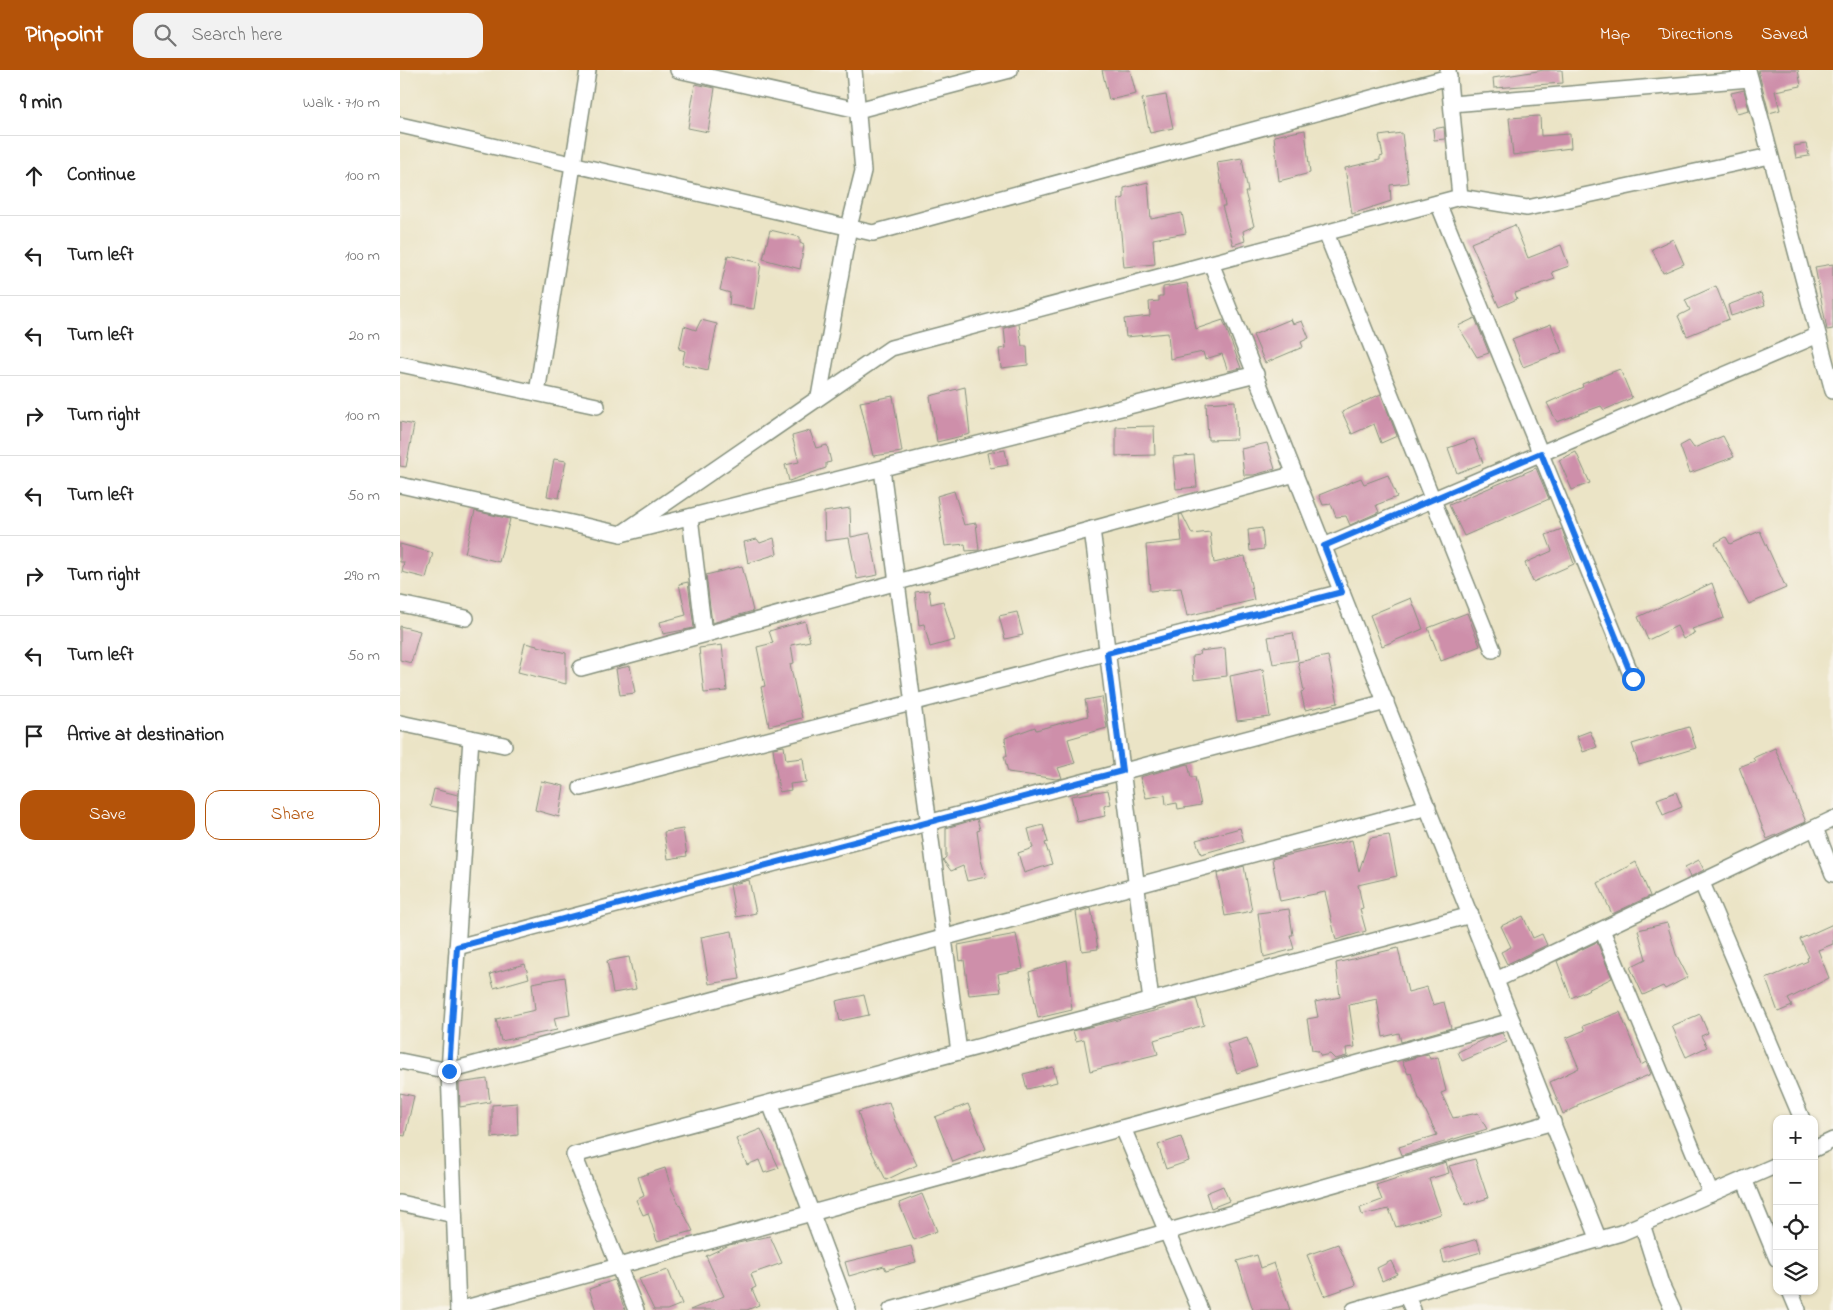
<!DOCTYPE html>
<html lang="en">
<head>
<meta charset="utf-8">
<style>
	:root { --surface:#fff; --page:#f2f2f2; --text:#222; --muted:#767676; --line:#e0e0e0; --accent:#b45309 }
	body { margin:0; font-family:"Indie Flower",sans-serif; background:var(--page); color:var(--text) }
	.controls { position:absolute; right:15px; bottom:15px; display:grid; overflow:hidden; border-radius:10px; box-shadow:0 1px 4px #0004 }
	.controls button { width:45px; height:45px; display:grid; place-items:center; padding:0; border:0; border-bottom:1px solid var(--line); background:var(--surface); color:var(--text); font:25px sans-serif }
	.stop { position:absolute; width:15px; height:15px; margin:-11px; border:4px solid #1a73e8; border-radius:50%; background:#fff }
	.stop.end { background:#1a73e8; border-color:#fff; box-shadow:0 1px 5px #0008 }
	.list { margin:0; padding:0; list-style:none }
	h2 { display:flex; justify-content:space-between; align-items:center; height:65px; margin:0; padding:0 20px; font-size:21px }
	h2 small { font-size:16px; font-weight:400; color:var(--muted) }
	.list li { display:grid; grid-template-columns:32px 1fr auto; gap:15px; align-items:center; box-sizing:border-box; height:80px; padding:0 20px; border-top:1px solid var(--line) }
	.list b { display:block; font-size:19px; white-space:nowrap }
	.list em { font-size:16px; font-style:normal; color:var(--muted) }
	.actions { display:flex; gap:10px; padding:15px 20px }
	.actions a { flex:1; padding:11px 0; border:1px solid var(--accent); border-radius:15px; text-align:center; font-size:18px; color:var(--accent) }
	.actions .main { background:var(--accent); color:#fff }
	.icon { flex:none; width:28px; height:28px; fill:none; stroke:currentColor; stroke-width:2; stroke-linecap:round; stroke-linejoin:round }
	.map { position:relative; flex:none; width:1433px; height:1240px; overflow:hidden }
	header { display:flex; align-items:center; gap:30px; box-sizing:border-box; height:70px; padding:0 25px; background:var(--accent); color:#fff }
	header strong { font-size:24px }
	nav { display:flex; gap:28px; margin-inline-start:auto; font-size:18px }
	.search { width:350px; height:45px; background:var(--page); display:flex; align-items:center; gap:12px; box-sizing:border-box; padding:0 18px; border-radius:15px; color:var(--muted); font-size:19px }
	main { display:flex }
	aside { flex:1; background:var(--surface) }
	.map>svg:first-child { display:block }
	.building { fill:#ce8faa }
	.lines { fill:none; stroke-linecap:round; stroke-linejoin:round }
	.street-casing { stroke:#85907d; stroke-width:18 }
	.street { stroke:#fff; stroke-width:15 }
	.route { stroke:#1a73e8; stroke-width:6 }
</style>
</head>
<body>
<header>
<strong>Pinpoint</strong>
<div class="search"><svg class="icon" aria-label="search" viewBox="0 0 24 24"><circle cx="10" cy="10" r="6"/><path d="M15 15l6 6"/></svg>Search here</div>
<nav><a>Map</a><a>Directions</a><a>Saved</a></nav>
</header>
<main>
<aside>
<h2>9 min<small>Walk · 710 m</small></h2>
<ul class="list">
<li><svg class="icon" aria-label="ahead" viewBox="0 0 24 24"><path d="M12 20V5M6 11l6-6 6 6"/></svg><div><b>Continue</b></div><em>100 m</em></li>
<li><svg class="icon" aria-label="left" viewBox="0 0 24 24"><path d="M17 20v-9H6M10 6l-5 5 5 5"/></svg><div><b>Turn left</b></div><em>100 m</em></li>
<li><svg class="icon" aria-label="left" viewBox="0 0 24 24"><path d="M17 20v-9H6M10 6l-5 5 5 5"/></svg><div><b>Turn left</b></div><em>20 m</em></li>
<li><svg class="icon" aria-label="right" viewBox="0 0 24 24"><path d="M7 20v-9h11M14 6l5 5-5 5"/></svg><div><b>Turn right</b></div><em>100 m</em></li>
<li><svg class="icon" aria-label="left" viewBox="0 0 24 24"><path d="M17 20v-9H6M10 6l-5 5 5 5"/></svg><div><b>Turn left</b></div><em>50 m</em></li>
<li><svg class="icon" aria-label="right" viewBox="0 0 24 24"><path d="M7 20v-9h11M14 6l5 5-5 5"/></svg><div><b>Turn right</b></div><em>290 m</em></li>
<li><svg class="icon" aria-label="left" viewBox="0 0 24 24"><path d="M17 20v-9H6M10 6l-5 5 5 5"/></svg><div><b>Turn left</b></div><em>50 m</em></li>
<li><svg class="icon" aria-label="arrive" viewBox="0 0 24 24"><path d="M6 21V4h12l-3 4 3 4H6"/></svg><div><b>Arrive at destination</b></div></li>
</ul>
<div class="actions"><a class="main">Save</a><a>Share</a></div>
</aside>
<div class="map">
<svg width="1433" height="1240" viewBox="0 0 1433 1240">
	<rect width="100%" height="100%" fill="#f7f3e8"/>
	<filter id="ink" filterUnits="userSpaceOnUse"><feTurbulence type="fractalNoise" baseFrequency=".02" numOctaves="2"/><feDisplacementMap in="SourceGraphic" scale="10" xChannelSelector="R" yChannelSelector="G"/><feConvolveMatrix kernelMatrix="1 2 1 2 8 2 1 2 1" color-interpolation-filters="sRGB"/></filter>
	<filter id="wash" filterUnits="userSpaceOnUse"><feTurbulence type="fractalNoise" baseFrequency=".0096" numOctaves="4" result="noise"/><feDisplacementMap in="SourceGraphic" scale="20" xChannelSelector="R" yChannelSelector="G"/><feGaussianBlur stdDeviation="1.12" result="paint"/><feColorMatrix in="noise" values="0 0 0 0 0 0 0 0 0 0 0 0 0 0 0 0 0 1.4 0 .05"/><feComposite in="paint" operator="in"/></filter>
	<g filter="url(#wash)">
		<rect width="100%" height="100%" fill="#ebe4c6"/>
		<g id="blocks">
			<g class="building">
				<path d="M702 0H730L736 24 709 30Z"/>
				<path d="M1144 0H1162L1163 13 1094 18 1093 8Z"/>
				<path d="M1358 0H1398L1401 16 1375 21 1380 40 1369 43Z"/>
				<path d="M295 14 315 18 308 62 288 58Z"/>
				<path d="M1344 20 1349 40 1337 43 1331 23Z"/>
				<path d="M766 25 773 58 750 63 742 29Z"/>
				<path d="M1140 46 1141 66 1170 64 1171 78 1113 85 1109 48Z"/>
				<path d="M1044 57 1045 69 1034 70 1033 59Z"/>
				<path d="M905 60 910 103 879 111 874 66Z"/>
				<path d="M1002 63 1008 113 990 115 991 131 952 144 945 98 980 90V87L983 86 979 66Z"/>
				<path d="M1406 74 1409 86 1396 88 1394 76Z"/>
				<path d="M842 88 848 122H845L854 156 843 161 845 171 833 175 822 136H825L817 92Z"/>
				<path d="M748 112 751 149 782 143 786 163 753 169 755 194 724 197 718 130 724 128V118Z"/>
				<path d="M1115 155 1128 188 1161 175 1169 196 1152 202 1155 209 1115 223 1117 229 1099 237 1071 173Z"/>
				<path d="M370 160 400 167V173L404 175 400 199 363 189Z"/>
				<path d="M1273 169 1284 194 1263 203 1252 179Z"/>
				<path d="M328 185 361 193 354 239 329 235 330 223 320 220Z"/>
				<path d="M1433 194V259L1427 260 1415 197Z"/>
				<path d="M787 213 796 259 823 250 841 298 828 301 822 284 805 289 803 282 770 289 768 263 726 267 724 249 750 246 749 232 759 231V226H763V217Z"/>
				<path d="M1316 216 1329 249 1287 266 1278 246 1290 240 1285 230Z"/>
				<path d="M1361 223 1365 235 1331 246 1328 235Z"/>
				<path d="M1075 248 1089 283 1077 287 1058 256Z"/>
				<path d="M891 249 893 254 902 251 909 268 901 272 903 277 865 293 853 265Z"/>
				<path d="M301 250 317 254 308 300 282 294 285 281 279 279 284 256 296 260Z"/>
				<path d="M619 254 622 276H627L628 295 601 298 599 279 606 278 604 258Z"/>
				<path d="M1151 254 1162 282 1123 297 1112 269Z"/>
				<path d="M1220 299 1232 328 1204 340 1201 336 1157 352 1147 333 1183 317 1182 314Z"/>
				<path d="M565 317 570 364 537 372 530 326Z"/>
				<path d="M981 324 997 366 981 373 974 354 952 364 942 342Z"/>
				<path d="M493 326 502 382 473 386 460 332Z"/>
				<path d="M835 331 837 369 808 370 806 333Z"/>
				<path d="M0 352 14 355 6 397 0 396Z"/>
				<path d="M754 356 755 385 716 386V357Z"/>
				<path d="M410 361 416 378 427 375 431 392 426 393V398L389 411 385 395 399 392 392 366Z"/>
				<path d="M1323 366 1334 387 1290 403 1280 376 1289 371 1294 378Z"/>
				<path d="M1074 369 1083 393 1057 403 1048 378Z"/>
				<path d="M867 373 875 399 854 405H844L841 379Z"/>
				<path d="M605 380 608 395 590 398 587 383Z"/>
				<path d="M1176 382 1190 413 1172 420 1159 390Z"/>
				<path d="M794 385 797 417 776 419 773 387Z"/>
				<path d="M154 389 166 391 159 428 147 426Z"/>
				<path d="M1136 398 1149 429 1064 466 1049 435Z"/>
				<path d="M988 405 997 427 976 435 979 442 950 455 946 446 936 447 931 434 923 435 919 425 961 408 964 414Z"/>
				<path d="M554 421 564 455 576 453 579 480 566 481 565 474 545 476 537 426Z"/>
				<path d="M450 438 451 467 470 463 478 505 457 509 449 468 425 471 424 442Z"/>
				<path d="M75 441 110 449 99 492 65 483Z"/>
				<path d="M782 444 792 464 810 462 814 493 845 486 854 530 787 546 781 518 750 521 746 475 782 471 779 445Z"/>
				<path d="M862 458 864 479 850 481 848 460Z"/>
				<path d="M1162 459 1174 494 1133 512 1125 493 1152 481 1146 465Z"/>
				<path d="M1360 461 1386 518 1349 534 1315 473 1326 467 1330 474Z"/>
				<path d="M374 468 377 484 348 493 344 472 357 469 360 473Z"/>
				<path d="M0 474 33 483 26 508 2 502 4 492H0Z"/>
				<path d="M342 496 353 541 312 553 306 505Z"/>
				<path d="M288 512 294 558 263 564 260 552 286 545 279 514Z"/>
				<path d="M1312 513 1324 548 1292 559 1295 563 1283 569 1277 556 1248 570 1238 547Z"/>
				<path d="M529 520 531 534 543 531 555 570 530 577 524 554 519 555 515 522Z"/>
				<path d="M1011 528 1023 559 982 576 970 545Z"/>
				<path d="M617 542 623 565 605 569 599 546Z"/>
				<path d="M1067 543 1080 576 1041 591 1028 558Z"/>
				<path d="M405 551 410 571 391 575 394 593 390 594 402 648 369 656 361 617 365 616 357 577 373 573 369 561Z"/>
				<path d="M0 556 20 561 11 593 0 590Z"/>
				<path d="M893 563 898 590 873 594 868 567Z"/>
				<path d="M125 573 166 583V614L118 602Z"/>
				<path d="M322 575 327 621 304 623 299 578Z"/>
				<path d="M825 578 827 606 794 610 792 586 799 585 800 581Z"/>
				<path d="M928 586 938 633 905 640 901 622 904 621 898 592Z"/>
				<path d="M230 596 235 623 220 625 216 599Z"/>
				<path d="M863 599 870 647 837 651 830 606Z"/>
				<path d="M702 627 707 658 668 669 675 693 658 698 662 708 656 709 608 702 604 686H607L605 668 635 657 636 660 688 646 685 630Z"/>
				<path d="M1289 657 1296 678 1239 695 1232 674Z"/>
				<path d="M1190 661 1197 677 1183 682 1177 666Z"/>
				<path d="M384 676 386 690 403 688 406 712 390 714 391 720 379 722 373 678Z"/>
				<path d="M1375 678 1406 752 1367 769 1339 697 1355 691 1353 688Z"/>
				<path d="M788 694 791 707H795L801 735 778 739 777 733 766 735 765 725 746 728 740 707Z"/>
				<path d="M141 711 164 716 159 747 135 740Z"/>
				<path d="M34 719 58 725 57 742 30 736Z"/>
				<path d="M708 720 711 734 704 736 705 746 677 752 671 726Z"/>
				<path d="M1276 722 1282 737 1263 745 1257 729Z"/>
				<path d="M577 749 580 760 577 761 581 790 586 807 567 811 563 796 551 801 543 790 546 787V758Z"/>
				<path d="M643 755 648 772 645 773 652 794 624 803 618 783 633 778 628 759Z"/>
				<path d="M840 758 844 772 801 784 796 770Z"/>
				<path d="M283 759 287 786 268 789 264 762Z"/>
				<path d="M989 765 997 806 958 815 963 838 960 839 966 861 936 870 925 822 880 831 872 789 952 770 959 801 970 768Z"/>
				<path d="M1299 790 1304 800 1290 807 1285 797Z"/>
				<path d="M1236 792 1250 826 1212 844 1198 813Z"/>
				<path d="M844 796 852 841 825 846 817 804Z"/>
				<path d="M349 810 356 843 336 847 330 815Z"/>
				<path d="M691 838 698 879 682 881 676 842Z"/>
				<path d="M889 839 893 865H890L894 879 864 887 858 843Z"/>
				<path d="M1123 846 1133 868 1142 864 1147 875 1107 894 1101 882 1111 877 1101 856Z"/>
				<path d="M1267 853 1276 884 1288 907 1265 919 1263 916 1243 925 1230 897 1246 889 1238 860Z"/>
				<path d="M1433 854V874L1418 880 1429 908 1388 929 1392 936 1378 942 1366 909 1408 891 1407 888 1409 887 1400 869Z"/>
				<path d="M332 861 340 909 309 914 301 867Z"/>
				<path d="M616 864 623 899 598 904 601 922 569 925 564 890 560 891 558 875Z"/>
				<path d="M1197 872 1212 908 1171 928 1157 891Z"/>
				<path d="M998 878 1008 922 1027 917 1033 935 1044 932 1051 958 1001 972 999 963 983 967 977 929 949 935 955 977 946 978 947 986 935 989 930 984 921 986 918 981 912 980 907 949 918 947 915 932 940 927 936 893Z"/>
				<path d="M229 887 236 919 213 923 207 891Z"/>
				<path d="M667 890 672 940 638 948 629 902Z"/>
				<path d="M125 894 129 908 94 918 90 904Z"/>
				<path d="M165 907 170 945 154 948 157 960 101 971 96 949 135 940 132 913Z"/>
				<path d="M464 925 469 945 440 951 436 931Z"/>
				<path d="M796 928 804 955 754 970 758 984 690 1001 684 969 676 971 673 961 766 938 765 937Z"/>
				<path d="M1220 942 1241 995 1246 992 1251 1004 1177 1035V1037L1163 1044 1150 1012 1179 998 1166 968 1185 960 1183 956Z"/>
				<path d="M1300 944 1308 963 1301 966 1307 977 1286 987 1272 956Z"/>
				<path d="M1102 963 1107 972 1062 991 1058 982 1086 968Z"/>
				<path d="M847 968 857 996 837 1003 827 974Z"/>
				<path d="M1028 984 1030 989 1038 987 1046 1021 1041 1023 1053 1048 1078 1043 1087 1059 1002 1085 999 1077 1037 1065 1020 1029H1019L1011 1003 1008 1004 1002 991Z"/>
				<path d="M653 997 657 1012 627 1019 623 1004Z"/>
				<path d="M87 1009 90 1032 60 1037 59 1013Z"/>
				<path d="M0 1023 14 1026 5 1066 0 1065Z"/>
				<path d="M489 1032 495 1051 517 1095 486 1110 468 1074 458 1042Z"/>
				<path d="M117 1033 118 1065 92 1068V1035Z"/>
				<path d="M568 1034 586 1079 553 1092 535 1047Z"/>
				<path d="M361 1059 379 1098 364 1103 359 1090 347 1095 336 1069Z"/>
				<path d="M781 1067 789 1091 766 1099 758 1075Z"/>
				<path d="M1075 1089 1088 1128 1066 1135 1049 1096Z"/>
				<path d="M1046 1092 1049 1103 1029 1109 1041 1144 996 1157 989 1139 962 1145 960 1138 982 1130 976 1115Z"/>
				<path d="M265 1098 272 1120 293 1161 257 1171 248 1143 243 1145 236 1130 244 1126 238 1107Z"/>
				<path d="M823 1116 829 1131 811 1138 806 1123Z"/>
				<path d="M522 1124 537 1161 514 1170 499 1133Z"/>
				<path d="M370 1166 382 1193 351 1204 356 1217 352 1219 359 1235 347 1240H290L324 1226 306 1186 329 1175Z"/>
				<path d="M1077 1169 1081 1182 1044 1193 1041 1180Z"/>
				<path d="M938 1174 956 1215 924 1226 907 1185Z"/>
				<path d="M511 1176 516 1192 486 1200 484 1196 449 1206 445 1192Z"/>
				<path d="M857 1185 861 1198 874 1193 890 1240H853L837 1191Z"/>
				<path d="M991 1191 997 1204 982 1211 977 1198Z"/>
				<path d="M268 1200 282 1234 267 1240H254L239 1209Z"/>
				<path d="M214 1210 225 1240H196L189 1219Z"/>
			</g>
		</g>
	</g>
	<g filter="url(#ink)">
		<use href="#blocks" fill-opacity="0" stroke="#85907d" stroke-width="1"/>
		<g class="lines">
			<defs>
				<g id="street">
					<path d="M278 0 458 40 610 0"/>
					<path d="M1048 0 1060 127"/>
					<path d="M1348 0 1433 321"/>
					<path d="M1052 34 1350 9"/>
					<path d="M0 55 473 163 1049 7"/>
					<path d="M1038 133 1233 609"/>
					<path d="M926 163 1093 580"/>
					<path d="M811 193 1199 1170"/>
					<path d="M0 294 197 336"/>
					<path d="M137 323 188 0"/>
					<path d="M419 327 449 157 463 101 454 0"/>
					<path d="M482 399 559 982"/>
					<path d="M0 415 221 464 856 304"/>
					<path d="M290 447 304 564"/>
					<path d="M692 459 751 931"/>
					<path d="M221 464 491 278 1060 127 1127 138 1370 86"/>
					<path d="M924 476 1418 265"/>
					<path d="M0 534 66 548"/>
					<path d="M181 598 895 404"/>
					<path d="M0 653 104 675"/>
					<path d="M181 718 942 522"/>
					<path d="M1415 758 1433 804"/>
					<path d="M1302 813 1402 1049"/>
					<path d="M1202 860 1311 1124"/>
					<path d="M57 877 986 632"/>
					<path d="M1096 910 1433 749"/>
					<path d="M0 991 49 1001 1028 737"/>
					<path d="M370 1033 448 1240"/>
					<path d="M723 1058 800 1240"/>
					<path d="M1414 1079 1433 1070"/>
					<path d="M1344 1109 1377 1189"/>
					<path d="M0 1133 54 1145"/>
					<path d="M1242 1154 1261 1214 1273 1240"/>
					<path d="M1390 1221 1398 1240"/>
					<path d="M1006 1225 1013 1240"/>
					<path d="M58 1240 1112 951"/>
					<path d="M58 1240 49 1001 71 668"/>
					<path d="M236 1240 174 1085 1071 845"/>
					<path d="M491 1240 1153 1052"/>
					<path d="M954 1240 1221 1163 1377 1095"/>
				</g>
			</defs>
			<use href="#street" class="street-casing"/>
			<use href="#street" class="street"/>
		</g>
	</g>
	<g class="lines" filter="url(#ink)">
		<path class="route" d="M49 1001 57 877 722 701 707 583 942 522 924 476 1141 383 1233 609"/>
	</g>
</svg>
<div class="controls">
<button>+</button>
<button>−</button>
<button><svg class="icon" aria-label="locate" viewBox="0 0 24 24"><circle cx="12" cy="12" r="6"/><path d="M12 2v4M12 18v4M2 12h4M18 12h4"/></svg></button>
<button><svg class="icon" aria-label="layers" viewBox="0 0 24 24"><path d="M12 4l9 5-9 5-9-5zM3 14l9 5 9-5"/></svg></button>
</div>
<div class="stop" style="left:1233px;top:609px"></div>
<div class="stop end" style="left:49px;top:1001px"></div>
</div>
</main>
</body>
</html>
